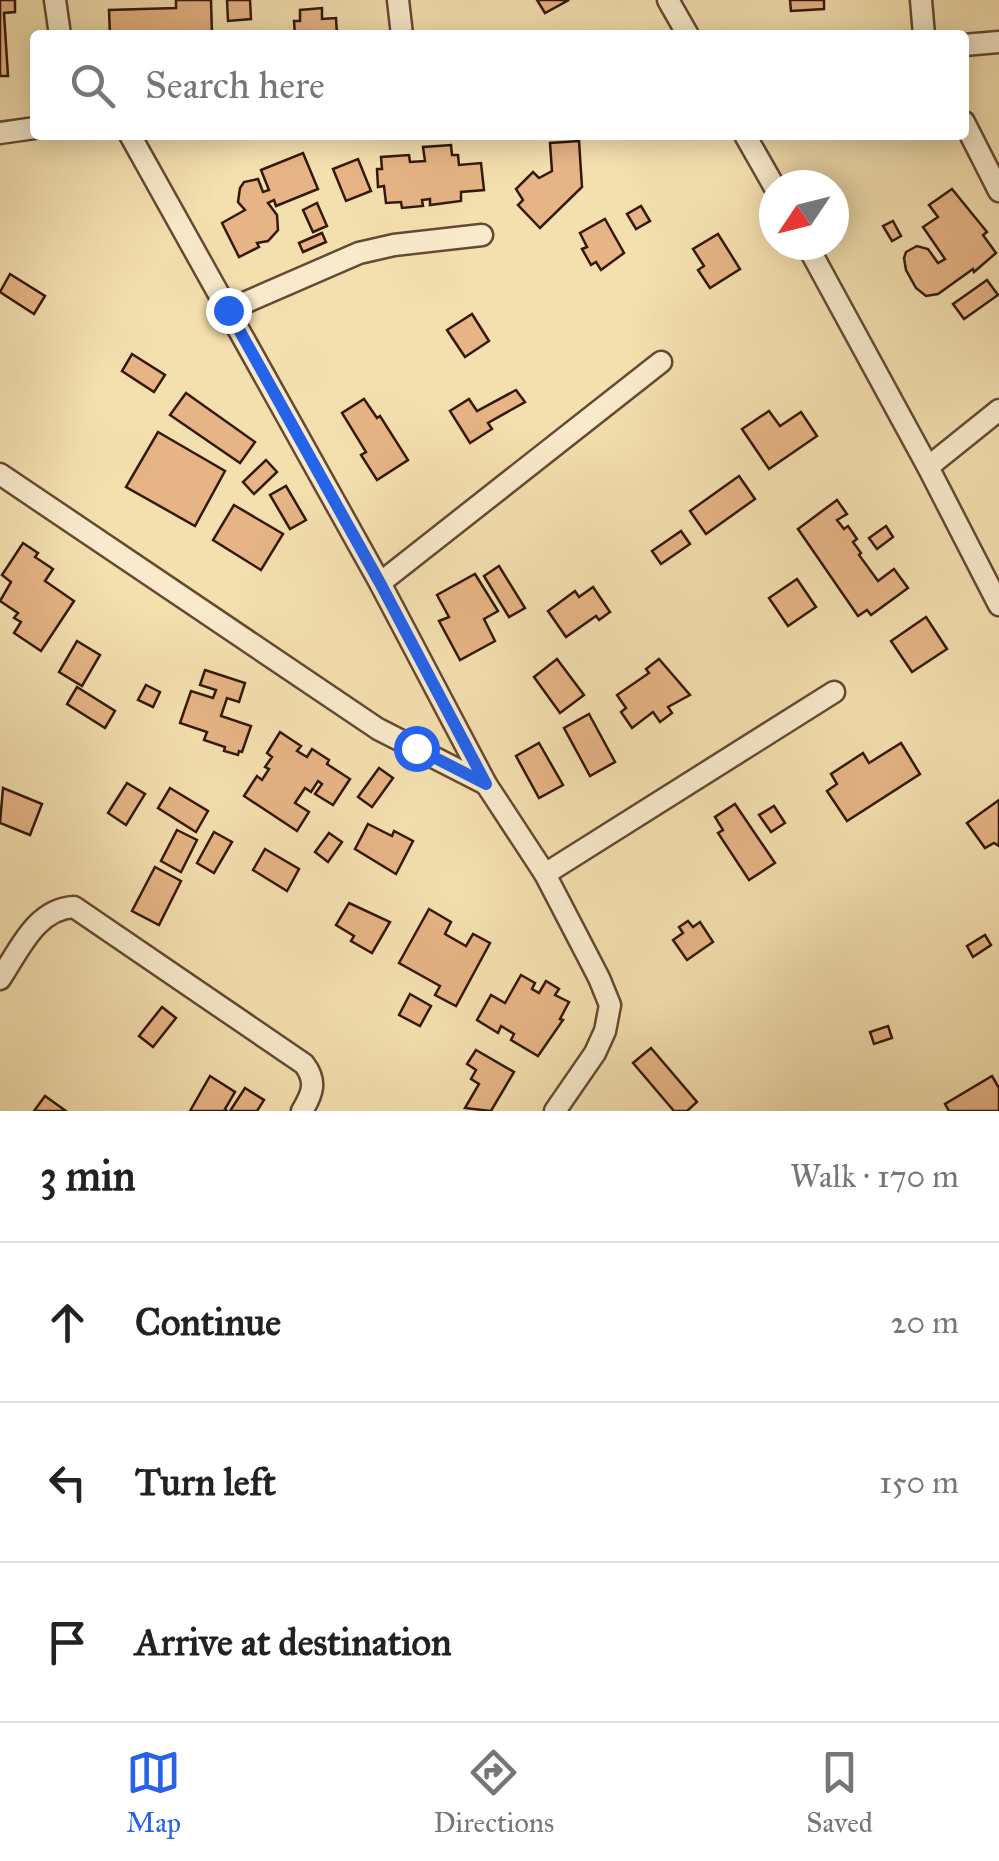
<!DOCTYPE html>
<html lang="en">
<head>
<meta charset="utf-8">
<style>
	:root { --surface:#fff; --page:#f2f2f2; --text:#222; --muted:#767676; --line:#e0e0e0; --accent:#2563eb }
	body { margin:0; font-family:"IM FELL Great Primer",serif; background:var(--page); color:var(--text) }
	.compass { position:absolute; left:759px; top:170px; width:90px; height:90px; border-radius:50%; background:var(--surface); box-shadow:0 5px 25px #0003; rotate:235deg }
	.stop { position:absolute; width:30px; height:30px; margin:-22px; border:8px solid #2563eb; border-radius:50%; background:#fff }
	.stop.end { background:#2563eb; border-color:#fff; box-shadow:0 2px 10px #0008 }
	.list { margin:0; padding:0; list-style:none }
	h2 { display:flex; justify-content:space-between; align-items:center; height:130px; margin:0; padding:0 40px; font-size:42px }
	h2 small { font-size:32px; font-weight:400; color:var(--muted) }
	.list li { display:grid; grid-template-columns:65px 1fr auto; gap:30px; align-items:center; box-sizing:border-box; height:160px; padding:0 40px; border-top:2px solid var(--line) }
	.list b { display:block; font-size:38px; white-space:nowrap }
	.list em { font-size:32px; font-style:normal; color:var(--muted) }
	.icon { flex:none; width:55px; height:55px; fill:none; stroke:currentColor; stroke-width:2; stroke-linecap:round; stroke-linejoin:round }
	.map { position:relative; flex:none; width:999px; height:1111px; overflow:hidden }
	.search { position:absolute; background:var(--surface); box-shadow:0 5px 25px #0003; left:30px; right:30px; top:30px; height:110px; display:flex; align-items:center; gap:25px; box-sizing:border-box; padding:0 35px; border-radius:10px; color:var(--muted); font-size:38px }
	.sheet { height:610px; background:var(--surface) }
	nav { display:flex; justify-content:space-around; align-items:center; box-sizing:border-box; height:140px; border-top:2px solid var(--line); background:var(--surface); font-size:28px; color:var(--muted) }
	nav a { display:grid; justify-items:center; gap:5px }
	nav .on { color:var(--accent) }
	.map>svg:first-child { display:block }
	.building { fill:#e6b485; stroke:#34180a; stroke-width:2.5 }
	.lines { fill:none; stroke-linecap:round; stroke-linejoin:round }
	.minor-casing { stroke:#644a33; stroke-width:25 }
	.minor { stroke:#f8eacb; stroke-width:20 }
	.route { stroke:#2563eb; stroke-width:12 }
</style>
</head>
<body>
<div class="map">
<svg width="999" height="1111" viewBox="0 0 999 1111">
	<rect width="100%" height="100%" fill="#f4dfaf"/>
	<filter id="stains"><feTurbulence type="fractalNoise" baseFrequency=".002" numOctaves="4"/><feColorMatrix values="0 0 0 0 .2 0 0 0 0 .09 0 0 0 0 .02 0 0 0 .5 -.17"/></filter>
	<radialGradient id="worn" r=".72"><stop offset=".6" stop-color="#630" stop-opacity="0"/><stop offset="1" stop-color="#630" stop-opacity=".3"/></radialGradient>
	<g class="building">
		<path d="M0 0H15V12L4 13 8 76H0Z"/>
		<path d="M176 0H211L212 35H110L109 10 176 8Z"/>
		<path d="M227 0H250L251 19 228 21Z"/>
		<path d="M537 0H569L545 13Z"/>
		<path d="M790 0H824V9L791 11Z"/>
		<path d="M322 8V19L336 18 337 35H295L294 21H300V10Z"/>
		<path d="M579 141 582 187 540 228 518 205 523 200 516 189 533 172 539 178 552 171 550 143Z"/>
		<path d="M451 145 452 155H458L459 165 481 163 484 190 461 192V201L430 205V199L422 200 423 206 402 208 401 202 386 203 384 186 378 187 377 169H382L381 157 409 155 410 162 425 161 423 147Z"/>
		<path d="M303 153 318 189 276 206 274 200 268 203 277 215 278 230 268 241 257 243 259 247 239 257 222 223 245 210 238 202 240 188 244 182 258 179 263 192 269 190 261 170Z"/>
		<path d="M358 159 371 191 346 201 333 169Z"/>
		<path d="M952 189 987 232 983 235 996 253 974 272 973 269 938 294 926 296 916 288 906 270 904 258 906 252 917 246 928 249 938 263 945 259 923 227 938 217 929 205Z"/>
		<path d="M317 203 327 226 313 232 303 210Z"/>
		<path d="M641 206 650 221 636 229 627 214Z"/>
		<path d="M605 219 624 253 601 270 596 262 591 265 582 249 587 247 580 233Z"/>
		<path d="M893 221 901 236 892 241 883 226Z"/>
		<path d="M322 233 326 242 303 252 299 243Z"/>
		<path d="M718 234 740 269 710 288 698 270 704 266 693 249Z"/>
		<path d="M10 274 45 296 34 314 0 292Z"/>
		<path d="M987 280 998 295 964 319 953 304Z"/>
		<path d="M472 314 489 341 465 357 447 330Z"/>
		<path d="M132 354 165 375 154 392 122 371Z"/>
		<path d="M516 390 525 402 488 423 492 429 470 443 450 411 469 399 477 411Z"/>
		<path d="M186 393 255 442 240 463 170 415Z"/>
		<path d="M364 399 377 418 380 416 408 460 377 480 361 455 366 452 342 413Z"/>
		<path d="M769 411 780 426 801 412 817 436 769 469 742 429Z"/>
		<path d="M158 432 225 471 195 526 126 487Z"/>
		<path d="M266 460 277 472 254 494 243 482Z"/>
		<path d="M739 476 755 499 706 534 690 511Z"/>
		<path d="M286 486 306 520 290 529 270 495Z"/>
		<path d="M837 500 847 514 837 520 844 529 848 526 857 539 853 542 861 553 859 555 878 581 894 569 908 588 871 615 867 610 858 616 798 529Z"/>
		<path d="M234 505 283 534 261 570 213 540Z"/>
		<path d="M886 526 893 537 877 549 869 538Z"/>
		<path d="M681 531 690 544 661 564 652 551Z"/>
		<path d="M23 543 38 553 35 557 53 569 45 581 74 601 41 651 14 633 21 622 14 618 18 613 0 601 11 582 2 575Z"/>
		<path d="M499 566 525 608 509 617 484 576Z"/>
		<path d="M475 574 498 611 484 619 495 641 460 660 439 621 449 617 437 595Z"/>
		<path d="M797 579 816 607 788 626 769 598Z"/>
		<path d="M593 587 610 612 599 620 596 616 566 637 548 611 575 591 579 597Z"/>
		<path d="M926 617 947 649 912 672 891 641Z"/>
		<path d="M77 641 100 655 82 686 59 672Z"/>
		<path d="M557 659 584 695 560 713 534 677Z"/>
		<path d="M659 659 690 695 668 707 672 713 660 722 653 712 632 728 621 712 626 708 617 695 649 673 646 669Z"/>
		<path d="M205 670 245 683 239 702 227 698 221 716 251 726 242 752 239 751 238 755 224 751 225 747 204 740 207 732 180 723 191 691 213 698 216 690 200 685Z"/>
		<path d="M146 685 160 692 153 707 138 700Z"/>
		<path d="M77 687 115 711 105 728 67 704Z"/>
		<path d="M589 714 615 762 590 776 564 728Z"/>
		<path d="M280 732 301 746 297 751 307 757 312 749 329 760 327 764 350 779 333 805 315 794 322 784 318 781 311 792 305 788 295 803 309 812 297 831 244 796 257 776 262 780 269 769 265 767 272 757 267 753Z"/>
		<path d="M539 743 563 785 539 798 516 756Z"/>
		<path d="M901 743 920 774 847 821 827 791 837 784 831 774 863 753 869 763Z"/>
		<path d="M379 768 393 778 372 807 358 797Z"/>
		<path d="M127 783 145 794 126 825 108 813Z"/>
		<path d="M3 788 42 804 30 835 0 823Z"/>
		<path d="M170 788 208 811 196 832 158 808Z"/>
		<path d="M999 800V846L994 843 985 848 967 823Z"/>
		<path d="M735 804 775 863 749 880 718 833 723 830 715 817Z"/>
		<path d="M774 806 785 823 771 832 759 815Z"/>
		<path d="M368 824 392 836 394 831 413 841 396 874 355 849Z"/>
		<path d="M177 830 197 840 181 872 161 861Z"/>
		<path d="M214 832 232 842 214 873 197 863Z"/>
		<path d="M329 833 342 842 328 862 315 852Z"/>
		<path d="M265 849 299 869 287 891 253 870Z"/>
		<path d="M155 867 181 881 159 925 132 911Z"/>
		<path d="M349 903 390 922 372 953 351 941 354 936 336 925Z"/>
		<path d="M429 909 451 922 445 934 466 946 473 934 490 943 456 1006 435 995 440 986 399 963Z"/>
		<path d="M688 921 693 927 700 922 713 942 687 960 673 940 683 933 679 927Z"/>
		<path d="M985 935 991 945 973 957 967 946Z"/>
		<path d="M521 975 535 983 532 989 539 993 546 981 559 989 555 995 569 1002 560 1019 563 1020 538 1056 511 1040 514 1034 501 1026 498 1033 477 1020 491 995 505 1003Z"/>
		<path d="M410 994 431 1006 420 1026 399 1015Z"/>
		<path d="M162 1007 176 1018 153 1047 139 1036Z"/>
		<path d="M888 1026 892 1038 874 1044 870 1032Z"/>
		<path d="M651 1048 697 1102 687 1111H674L633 1063Z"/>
		<path d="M476 1050 514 1072 491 1111 465 1108 479 1084 471 1079 476 1070 467 1064Z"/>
		<path d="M210 1076 235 1092 225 1109 227 1111H190Z"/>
		<path d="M992 1076 999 1088V1111H949L945 1104Z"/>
		<path d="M245 1088 264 1100 257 1111H230Z"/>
		<path d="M45 1096 66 1111H34Z"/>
	</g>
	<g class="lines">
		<defs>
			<g id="minor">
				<path d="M55 0 60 35"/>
				<path d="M398 0 402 35"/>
				<path d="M668 0 688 35"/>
				<path d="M921 0 924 35"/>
				<path d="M964 45 999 42"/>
				<path d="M964 122 999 191"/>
				<path d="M0 133 35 128"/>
				<path d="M130 135 380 583 486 784 545 874 599 978 610 1005 605 1031 595 1053 555 1111"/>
				<path d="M745 135 774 186"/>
				<path d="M807 245 928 467 999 605"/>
				<path d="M228 310 359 253 394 245 482 235"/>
				<path d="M928 467 999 410"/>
				<path d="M0 474 378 729 486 784"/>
				<path d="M380 583 661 362"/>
				<path d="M545 874 834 692"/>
				<path d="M0 979C20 949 36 909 74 907L304 1064C317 1081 313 1093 302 1111"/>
			</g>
		</defs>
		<use href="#minor" class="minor-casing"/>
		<use href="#minor" class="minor"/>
	</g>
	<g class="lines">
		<path class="route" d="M228 310 380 583 486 784 416 748"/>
	</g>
	<rect width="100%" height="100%" filter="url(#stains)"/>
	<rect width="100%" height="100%" fill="url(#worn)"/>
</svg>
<svg class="compass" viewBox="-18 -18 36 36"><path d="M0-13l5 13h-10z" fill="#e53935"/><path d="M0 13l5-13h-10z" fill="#767676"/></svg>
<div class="stop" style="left:416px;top:748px"></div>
<div class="stop end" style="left:228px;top:310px"></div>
<div class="search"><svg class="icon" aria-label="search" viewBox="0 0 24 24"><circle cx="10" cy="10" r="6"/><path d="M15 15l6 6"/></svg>Search here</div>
</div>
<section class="sheet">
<h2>3 min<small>Walk · 170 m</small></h2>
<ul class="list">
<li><svg class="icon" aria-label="ahead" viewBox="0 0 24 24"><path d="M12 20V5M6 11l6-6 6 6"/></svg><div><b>Continue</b></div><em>20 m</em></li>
<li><svg class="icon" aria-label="left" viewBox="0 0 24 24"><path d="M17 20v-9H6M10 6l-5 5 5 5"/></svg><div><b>Turn left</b></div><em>150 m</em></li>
<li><svg class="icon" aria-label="arrive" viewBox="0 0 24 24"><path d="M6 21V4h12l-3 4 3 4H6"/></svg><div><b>Arrive at destination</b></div></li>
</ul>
</section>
<nav>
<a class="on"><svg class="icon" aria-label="map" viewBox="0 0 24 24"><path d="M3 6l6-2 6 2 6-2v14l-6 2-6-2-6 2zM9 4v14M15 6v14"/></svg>Map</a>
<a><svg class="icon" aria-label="directions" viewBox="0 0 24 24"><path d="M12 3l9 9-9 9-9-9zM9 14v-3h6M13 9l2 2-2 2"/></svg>Directions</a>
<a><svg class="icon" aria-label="saved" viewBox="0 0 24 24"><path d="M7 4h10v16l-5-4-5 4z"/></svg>Saved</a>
</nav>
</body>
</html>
